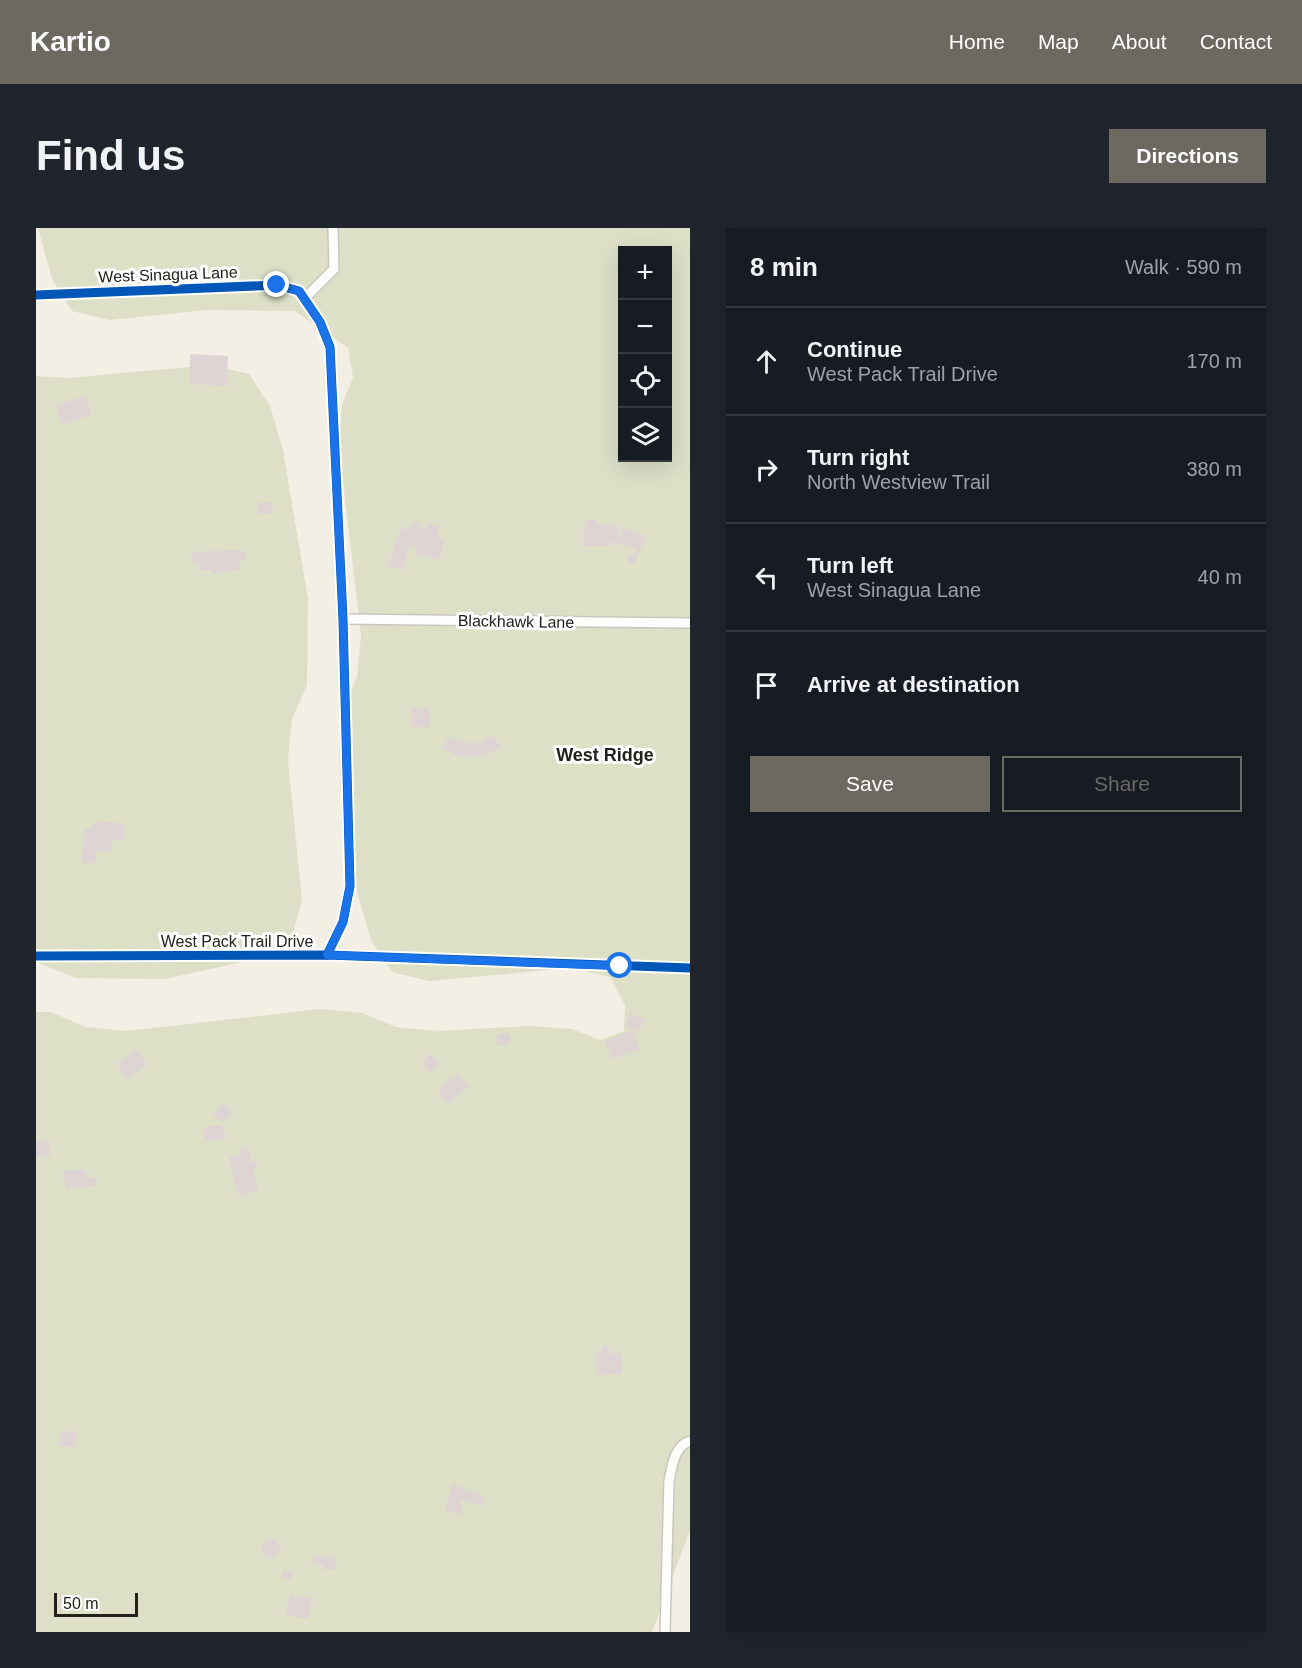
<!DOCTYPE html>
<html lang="en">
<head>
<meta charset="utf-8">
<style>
	:root { --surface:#171b24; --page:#20242c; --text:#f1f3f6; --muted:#9ea1a6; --line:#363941; --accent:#6c6961 }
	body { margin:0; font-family:Helvetica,sans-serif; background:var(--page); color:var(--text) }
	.controls { position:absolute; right:18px; top:18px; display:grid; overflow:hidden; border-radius:0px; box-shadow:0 6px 24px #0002 }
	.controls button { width:54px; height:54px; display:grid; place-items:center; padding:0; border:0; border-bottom:2px solid var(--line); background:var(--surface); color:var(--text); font:30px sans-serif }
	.scale { position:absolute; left:18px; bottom:15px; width:84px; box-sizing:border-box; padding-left:6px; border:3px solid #24211a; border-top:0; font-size:16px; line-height:21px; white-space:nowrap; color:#24211a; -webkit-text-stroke:4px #fff; paint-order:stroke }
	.stop { position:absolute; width:18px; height:18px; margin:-14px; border:4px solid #1a73e8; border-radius:50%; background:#fff }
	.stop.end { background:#1a73e8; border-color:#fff; box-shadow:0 2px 6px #0008 }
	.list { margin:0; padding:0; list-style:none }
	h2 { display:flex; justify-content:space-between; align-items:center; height:78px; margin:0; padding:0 24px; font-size:26px }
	h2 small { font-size:20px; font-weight:400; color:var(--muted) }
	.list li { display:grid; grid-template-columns:39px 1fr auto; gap:18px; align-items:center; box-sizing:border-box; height:108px; padding:0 24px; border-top:2px solid var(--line) }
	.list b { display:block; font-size:22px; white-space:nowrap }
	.list p { margin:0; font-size:20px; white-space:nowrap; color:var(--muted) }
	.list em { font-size:20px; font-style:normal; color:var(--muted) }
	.actions { display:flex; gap:12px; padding:18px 24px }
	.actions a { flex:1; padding:14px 0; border:2px solid var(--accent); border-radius:0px; text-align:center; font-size:21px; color:var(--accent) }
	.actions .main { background:var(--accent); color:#fff }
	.icon { flex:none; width:33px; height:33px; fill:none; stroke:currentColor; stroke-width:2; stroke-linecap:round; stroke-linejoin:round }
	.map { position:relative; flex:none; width:654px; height:1404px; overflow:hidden; border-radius:0px }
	header { display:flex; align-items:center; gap:36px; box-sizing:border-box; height:84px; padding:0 30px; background:var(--accent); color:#fff }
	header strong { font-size:28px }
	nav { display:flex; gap:33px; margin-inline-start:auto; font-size:21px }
	.intro { display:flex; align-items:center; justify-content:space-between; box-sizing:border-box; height:144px; padding:0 36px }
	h1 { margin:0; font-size:42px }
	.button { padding:15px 27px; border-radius:0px; background:var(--accent); color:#fff; font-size:21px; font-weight:700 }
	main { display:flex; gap:36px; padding:0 36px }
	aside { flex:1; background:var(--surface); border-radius:0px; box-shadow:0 6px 24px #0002 }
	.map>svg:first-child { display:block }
	.green { fill:#dde0c7; fill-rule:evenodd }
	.building { fill:#ded4d4 }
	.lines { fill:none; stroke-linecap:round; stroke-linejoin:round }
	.minor-casing { stroke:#cac7be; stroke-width:12 }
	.minor { stroke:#fdfdfb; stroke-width:9 }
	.cycleway-casing { stroke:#fff; stroke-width:13 }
	.cycleway { stroke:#0057b8; stroke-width:9 }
	.route { stroke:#1a73e8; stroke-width:8 }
	.labels { text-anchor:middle; stroke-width:6; stroke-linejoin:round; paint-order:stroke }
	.street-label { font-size:16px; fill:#24211a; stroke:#fff }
	.neighbourhood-label { font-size:18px; font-weight:bold; fill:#24211a; stroke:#fff }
</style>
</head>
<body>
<header>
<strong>Kartio</strong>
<nav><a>Home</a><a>Map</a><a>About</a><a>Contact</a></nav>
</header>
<div class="intro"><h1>Find us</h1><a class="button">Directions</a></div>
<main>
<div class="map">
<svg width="654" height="1404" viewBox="0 0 654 1404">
	<rect width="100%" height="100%" fill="#f3efe4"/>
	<g class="green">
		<path d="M2 0H654V1302L616 1404H0V784H15L49 799 91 803 284 781 326 785 360 799 402 803 494 798 536 801 564 812 588 803 589 777 574 749 536 740 393 753 356 744 335 712 322 668 305 569 303 524 306 482 321 449 325 408 303 218 306 177 317 149 312 120 259 83 171 82 74 92 36 83 16 51ZM586 22H632V230H586Z"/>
		<path d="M175 137 213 146 234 178 247 222 272 371 271 457 256 491 252 532 266 672 256 709 224 730 129 751 40 750 0 734V148L32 150Z"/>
	</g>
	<g class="building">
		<path d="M154 126 192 128 191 158 153 156Z"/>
		<path d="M49 168 55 187 26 197 19 177Z"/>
		<path d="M236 274 237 285 222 286 221 275Z"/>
		<path d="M552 292H561V296L583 298V311L588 300 610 308 598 336 592 334V327H599V321L582 314H576L575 318H548V300Z"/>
		<path d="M377 293 385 295 384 301 390 303 392 295 404 299 401 310 408 312 402 332 379 325 381 319 374 317 366 342 352 338 365 300 374 303Z"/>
		<path d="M203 322 210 325V332H203L204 341 176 346V342L164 343V336L157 337 156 324Z"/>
		<path d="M376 480H393L394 499H376Z"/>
		<path d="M457 507 464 519 448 528 423 529 407 520 413 508 426 515H445Z"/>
		<path d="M61 593 88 596V612H76V624H60V635H45L49 601H55V596H61Z"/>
		<path d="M594 785 608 791 603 804 589 798Z"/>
		<path d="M596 802 604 821 576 831 569 813Z"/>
		<path d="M474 805V817L461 818V806Z"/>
		<path d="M101 822 111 837 91 851 81 835Z"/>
		<path d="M393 826 403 834 395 845 385 837Z"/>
		<path d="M422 847 433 858 412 875 402 863 413 850 415 852Z"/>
		<path d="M187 875 197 884 187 895 177 886Z"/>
		<path d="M187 896 190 910 170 914 167 900Z"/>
		<path d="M13 912 14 928 0 929V913Z"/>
		<path d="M212 919 215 934 220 933 222 939 217 941 222 963 203 968 193 929 204 926 203 921Z"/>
		<path d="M45 941 49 944 50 951 60 949 61 957 30 962 27 943Z"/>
		<path d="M566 1118H573V1125H585L586 1146 561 1147 560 1125H566Z"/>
		<path d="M25 1203 41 1204 40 1219 24 1218Z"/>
		<path d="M417 1256 448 1269 445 1278 424 1271 422 1276 427 1278 425 1287 409 1282Z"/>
		<circle cx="235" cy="1321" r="9"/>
		<path d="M278 1328 298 1329 300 1341 289 1342 286 1337 276 1336Z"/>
		<path d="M248 1342 256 1345 254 1352 245 1349Z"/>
		<path d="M254 1366 276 1370 272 1391 250 1387Z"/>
	</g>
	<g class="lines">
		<defs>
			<g id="minor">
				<path d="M0 67 241 57 263 63 284 94 294 119 307 391 314 658 307 694 291 727"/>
				<path d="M268 71 298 41 297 0"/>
				<path d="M307 391 654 395"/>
				<path d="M0 728 291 727 654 740"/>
				<path d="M629 1404 633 1253C636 1239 638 1218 654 1213"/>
			</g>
		</defs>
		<use href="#minor" class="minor-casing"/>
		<use href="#minor" class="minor"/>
		<defs>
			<g id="cycleway">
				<path d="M0 67 241 57 263 63 284 94 294 119 307 391 314 658 307 694 291 727"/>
				<path d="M0 728 291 727 654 740"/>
			</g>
		</defs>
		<use href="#cycleway" class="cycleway-casing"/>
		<use href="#cycleway" class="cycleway"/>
	</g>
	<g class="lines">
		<path class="route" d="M241 57 263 63 284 94 294 119 307 392 314 658 307 694 291 727 584 738"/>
	</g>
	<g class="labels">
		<g class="street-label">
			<text transform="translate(132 46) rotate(-2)" y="6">West Sinagua Lane</text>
			<text transform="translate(480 393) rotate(1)" y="6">Blackhawk Lane</text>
			<text x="201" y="719">West Pack Trail Drive</text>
		</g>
		<g class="neighbourhood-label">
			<text x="569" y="533">West Ridge</text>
		</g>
	</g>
</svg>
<div class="controls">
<button>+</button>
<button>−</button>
<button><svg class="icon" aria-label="locate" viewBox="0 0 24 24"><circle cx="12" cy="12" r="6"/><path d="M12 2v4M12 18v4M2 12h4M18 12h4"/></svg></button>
<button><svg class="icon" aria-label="layers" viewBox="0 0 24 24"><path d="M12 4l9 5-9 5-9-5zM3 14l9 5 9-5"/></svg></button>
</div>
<div class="scale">50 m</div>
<div class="stop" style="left:584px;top:738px"></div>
<div class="stop end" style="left:241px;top:57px"></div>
</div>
<aside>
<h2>8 min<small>Walk · 590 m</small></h2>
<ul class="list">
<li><svg class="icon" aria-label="ahead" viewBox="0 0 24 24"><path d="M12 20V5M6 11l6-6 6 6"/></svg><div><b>Continue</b><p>West Pack Trail Drive</p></div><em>170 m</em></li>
<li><svg class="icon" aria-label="right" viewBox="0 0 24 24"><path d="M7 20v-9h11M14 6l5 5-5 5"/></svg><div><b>Turn right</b><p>North Westview Trail</p></div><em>380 m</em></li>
<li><svg class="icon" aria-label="left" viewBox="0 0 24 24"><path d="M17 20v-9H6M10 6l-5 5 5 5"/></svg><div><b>Turn left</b><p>West Sinagua Lane</p></div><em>40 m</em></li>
<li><svg class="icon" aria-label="arrive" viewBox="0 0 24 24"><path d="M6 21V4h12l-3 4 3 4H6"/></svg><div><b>Arrive at destination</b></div></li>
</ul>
<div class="actions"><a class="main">Save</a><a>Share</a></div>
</aside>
</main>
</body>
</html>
